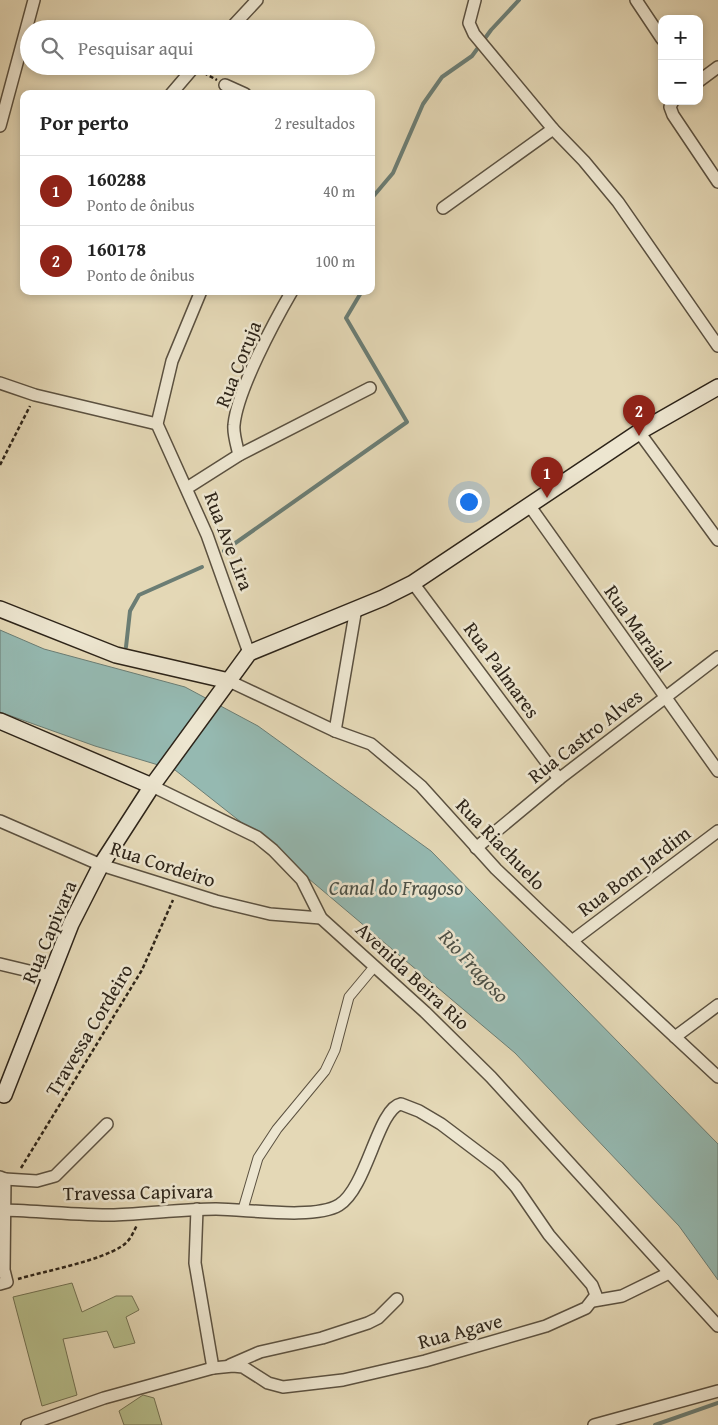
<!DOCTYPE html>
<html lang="pt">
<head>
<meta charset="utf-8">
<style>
	:root { --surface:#fff; --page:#f2f2f2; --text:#222; --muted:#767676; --line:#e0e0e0; --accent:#8f2418 }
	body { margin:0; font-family:"Gentium Book Plus",serif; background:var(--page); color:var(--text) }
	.controls { position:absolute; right:15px; top:15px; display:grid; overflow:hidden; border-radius:10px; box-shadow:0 2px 8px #0003 }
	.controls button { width:45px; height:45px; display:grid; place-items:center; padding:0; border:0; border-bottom:1px solid var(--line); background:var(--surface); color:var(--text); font:25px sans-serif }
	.you { position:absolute; left:468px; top:501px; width:18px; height:18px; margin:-12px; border:4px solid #fff; border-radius:50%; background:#1a73e8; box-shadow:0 0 0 8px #1a73e833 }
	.badge { display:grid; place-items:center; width:32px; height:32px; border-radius:50%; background:var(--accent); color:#fff; font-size:16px; font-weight:700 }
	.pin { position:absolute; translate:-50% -41px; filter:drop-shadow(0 1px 2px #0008) }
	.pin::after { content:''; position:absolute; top:26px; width:18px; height:15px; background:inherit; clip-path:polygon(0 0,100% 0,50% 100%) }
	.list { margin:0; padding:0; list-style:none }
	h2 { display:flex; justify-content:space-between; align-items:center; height:65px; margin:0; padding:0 20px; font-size:21px }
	h2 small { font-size:16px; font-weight:400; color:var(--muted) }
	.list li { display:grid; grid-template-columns:32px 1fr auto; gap:15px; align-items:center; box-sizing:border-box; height:70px; padding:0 20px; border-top:1px solid var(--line) }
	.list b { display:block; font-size:19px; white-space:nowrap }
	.list p { margin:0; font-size:16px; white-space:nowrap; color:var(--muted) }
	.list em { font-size:16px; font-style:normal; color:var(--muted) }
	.icon { flex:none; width:28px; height:28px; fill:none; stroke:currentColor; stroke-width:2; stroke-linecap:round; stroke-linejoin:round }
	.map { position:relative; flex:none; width:718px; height:1425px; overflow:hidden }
	.search { position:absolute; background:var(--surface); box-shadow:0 2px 8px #0003; left:20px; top:20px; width:355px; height:55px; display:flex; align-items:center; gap:12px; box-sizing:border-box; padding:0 18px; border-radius:28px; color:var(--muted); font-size:19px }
	.panel { position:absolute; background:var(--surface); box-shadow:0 2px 8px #0003; left:20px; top:90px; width:355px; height:205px; border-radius:10px }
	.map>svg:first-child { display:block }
	.green { fill:#b6be8c; stroke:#727152 }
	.water { fill:#95b9b1; stroke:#6b7d74 }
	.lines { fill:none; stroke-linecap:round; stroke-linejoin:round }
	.stream { stroke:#6b7d74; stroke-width:4 }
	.pedestrian-casing { stroke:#5b5140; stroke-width:11 }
	.minor-casing { stroke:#5b5140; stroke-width:14 }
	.secondary-casing { stroke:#2d2419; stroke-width:18 }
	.path { stroke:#2d2419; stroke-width:2.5; stroke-dasharray:4 2.5; stroke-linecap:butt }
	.pedestrian { stroke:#ede6d0; stroke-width:9 }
	.minor { stroke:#ede6d0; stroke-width:11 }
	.secondary { stroke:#ede6d0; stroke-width:15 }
	.labels { text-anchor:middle; stroke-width:5; stroke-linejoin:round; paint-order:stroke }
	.street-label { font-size:20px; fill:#2d2419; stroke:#ede6d0 }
	.water-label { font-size:21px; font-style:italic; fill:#4c5147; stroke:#ede6d0 }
</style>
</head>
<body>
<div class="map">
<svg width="718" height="1425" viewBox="0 0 718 1425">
	<rect width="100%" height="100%" fill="#e4d8b6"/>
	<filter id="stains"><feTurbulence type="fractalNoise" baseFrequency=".004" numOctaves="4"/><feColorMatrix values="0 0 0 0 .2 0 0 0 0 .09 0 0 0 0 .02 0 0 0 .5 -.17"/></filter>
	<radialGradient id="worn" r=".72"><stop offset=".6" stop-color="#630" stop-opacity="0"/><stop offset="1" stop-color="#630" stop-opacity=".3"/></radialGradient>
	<g class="green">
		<path d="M72 1283 82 1312 116 1296H132L139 1310 126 1317 135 1343 114 1348 107 1331 63 1339 77 1395 42 1406 13 1297Z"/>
		<path d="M143 1395 154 1398 162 1425H124L119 1411Z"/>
	</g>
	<path class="water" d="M0 630 44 649 185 687 258 726 431 851 718 1144V1280L679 1226 515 1053 251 830 175 770 95 746 0 712Z"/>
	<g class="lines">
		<g class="stream">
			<path d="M371 199 393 173 423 104 442 77 472 56 491 30 519 0"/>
			<path d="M224 551 407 422 346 318 362 291"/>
			<path d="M126 647 130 611 139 595 202 567"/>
			<path d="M655 1425 718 1403"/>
		</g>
		<defs>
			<path id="pedestrian" d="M243 1209 258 1158 277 1129 325 1071 335 1050 349 997 374 967"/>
			<g id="minor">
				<path d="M475 0 469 23 474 34 553 129 584 161 618 202 718 346"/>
				<path d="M636 0 662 39"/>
				<path d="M230 29 257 0"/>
				<path d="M699 81 718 67"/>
				<path d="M225 85 245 94"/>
				<path d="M171 94 195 66"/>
				<path d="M673 101 670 107 673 115 718 182"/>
				<path d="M0 126 34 0"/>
				<path d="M443 208 553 129"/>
				<path d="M201 291 172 361 157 424 207 535 249 653"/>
				<path d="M0 383 35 395 157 424"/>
				<path d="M639 432 718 540"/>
				<path d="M239 455C237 446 233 434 234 425 237 391 274 322 292 291"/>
				<path d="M187 488 239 455 370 388"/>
				<path d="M529 505 718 771"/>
				<path d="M413 583 559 779"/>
				<path d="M229 681 335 731 371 744 421 786 496 869 542 913 718 1077"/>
				<path d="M335 731 356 608"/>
				<path d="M152 786 257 837 273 850 302 880 321 918 425 1012 491 1077 718 1326"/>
				<path d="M0 821 101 865 216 901 270 914 321 918"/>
				<path d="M476 848 559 779 718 657"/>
				<path d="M572 941 718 831"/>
				<path d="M0 964 50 976"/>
				<path d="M675 1037 718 1005"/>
				<path d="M0 1177 5 1179 4 1270 7 1282 0 1284"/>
				<path d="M5 1179 37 1181 55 1176 107 1124"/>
				<path d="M197 1209 195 1263 213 1368"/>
				<path d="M4 1210C41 1211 77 1215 114 1215 148 1214 182 1209 216 1209 247 1209 314 1220 339 1205 367 1188 378 1108 401 1104L419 1111 441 1124 498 1167 516 1187 549 1235 592 1285 596 1295 586 1308 546 1326 425 1361 343 1380 283 1387 268 1383 243 1367 233 1366 213 1368 104 1398 27 1425"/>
				<path d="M593 1301 622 1296 669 1273"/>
				<path d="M230 1365 260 1352 322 1338 368 1323 378 1318 397 1299"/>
				<path d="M594 1425 718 1391"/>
			</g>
			<g id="secondary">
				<path d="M0 609 116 655 229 681"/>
				<path d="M0 721 152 786"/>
				<path d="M0 1093 4 1095 71 924 101 865 152 786 249 653 383 598 413 583 639 432 718 387"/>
			</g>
		</defs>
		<use href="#pedestrian" class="pedestrian-casing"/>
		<use href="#minor" class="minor-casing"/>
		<use href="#secondary" class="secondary-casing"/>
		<g class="path">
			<path d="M204 73 217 80"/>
			<path d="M0 465 30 406"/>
			<path d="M21 1168 142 970 173 900"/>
			<path d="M18 1279C45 1271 100 1261 122 1246 130 1241 133 1233 137 1225"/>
		</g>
		<use href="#pedestrian" class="pedestrian"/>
		<use href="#minor" class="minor"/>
		<use href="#secondary" class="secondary"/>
	</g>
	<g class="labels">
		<g class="street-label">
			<text transform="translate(238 364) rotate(-68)" y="7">Rua Coruja</text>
			<text transform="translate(229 541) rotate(69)" y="7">Rua Ave Lira</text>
			<text transform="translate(638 628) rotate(55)" y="7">Rua Maraial</text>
			<text transform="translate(502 670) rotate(54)" y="7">Rua Palmares</text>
			<text transform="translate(585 736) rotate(-38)" y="7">Rua Castro Alves</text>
			<text transform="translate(501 844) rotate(46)" y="7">Rua Riachuelo</text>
			<text transform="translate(163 864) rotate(18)" y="7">Rua Cordeiro</text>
			<text transform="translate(634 871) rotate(-37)" y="7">Rua Bom Jardim</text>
			<text transform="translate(49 932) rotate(-67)" y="7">Rua Capivara</text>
			<text transform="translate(413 976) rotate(43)" y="7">Avenida Beira Rio</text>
			<text transform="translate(89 1030) rotate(-59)" y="7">Travessa Cordeiro</text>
			<text transform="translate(138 1192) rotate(-1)" y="7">Travessa Capivara</text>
			<text transform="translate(460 1331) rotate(-15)" y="7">Rua Agave</text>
		</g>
		<g class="water-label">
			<text x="396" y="895">Canal do Fragoso</text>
			<text transform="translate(474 966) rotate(47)" y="7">Rio Fragoso</text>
		</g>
	</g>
	<rect width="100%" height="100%" filter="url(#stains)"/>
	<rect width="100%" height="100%" fill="url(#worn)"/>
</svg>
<div class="controls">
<button>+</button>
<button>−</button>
</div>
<div class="you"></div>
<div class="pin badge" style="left:547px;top:498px">1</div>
<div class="pin badge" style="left:639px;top:436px">2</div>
<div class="search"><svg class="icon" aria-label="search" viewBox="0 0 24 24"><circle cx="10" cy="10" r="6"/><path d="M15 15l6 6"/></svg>Pesquisar aqui</div>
<section class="panel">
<h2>Por perto<small>2 resultados</small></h2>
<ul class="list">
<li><span class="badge">1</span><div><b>160288</b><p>Ponto de ônibus</p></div><em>40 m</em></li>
<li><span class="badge">2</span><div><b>160178</b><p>Ponto de ônibus</p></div><em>100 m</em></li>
</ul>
</section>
</div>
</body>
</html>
